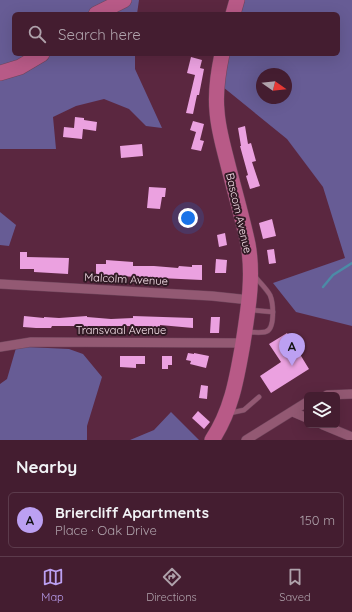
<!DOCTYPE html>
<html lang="en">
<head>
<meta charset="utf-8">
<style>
	:root { --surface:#441d30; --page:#4b2638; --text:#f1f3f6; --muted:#afa2ab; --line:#5c3b4c; --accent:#bca0f2 }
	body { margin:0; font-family:Quicksand,sans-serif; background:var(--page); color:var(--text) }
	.controls { position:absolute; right:12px; bottom:12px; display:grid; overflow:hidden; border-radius:6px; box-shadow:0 4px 16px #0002 }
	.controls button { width:36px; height:36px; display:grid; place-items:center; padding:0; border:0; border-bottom:1px solid var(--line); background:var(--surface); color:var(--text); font:20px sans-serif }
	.compass { position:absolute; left:256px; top:68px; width:36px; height:36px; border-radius:50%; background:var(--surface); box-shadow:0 4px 16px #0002; rotate:104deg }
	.you { position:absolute; left:188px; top:218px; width:14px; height:14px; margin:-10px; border:3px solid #fff; border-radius:50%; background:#1a73e8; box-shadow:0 0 0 6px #1a73e833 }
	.badge { display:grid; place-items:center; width:26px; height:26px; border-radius:50%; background:var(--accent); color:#111; font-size:13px; font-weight:700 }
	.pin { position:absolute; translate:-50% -33px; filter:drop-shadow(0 1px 2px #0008) }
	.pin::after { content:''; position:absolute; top:21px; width:14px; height:12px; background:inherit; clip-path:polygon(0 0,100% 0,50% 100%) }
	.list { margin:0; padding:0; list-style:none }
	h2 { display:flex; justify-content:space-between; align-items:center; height:52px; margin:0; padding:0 16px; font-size:17px }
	h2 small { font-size:13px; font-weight:400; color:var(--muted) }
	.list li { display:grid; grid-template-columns:26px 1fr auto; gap:12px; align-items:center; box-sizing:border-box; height:56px; margin:0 8px 8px; padding:0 8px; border:1px solid var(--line); border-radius:6px }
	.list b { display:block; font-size:15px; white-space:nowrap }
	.list p { margin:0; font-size:13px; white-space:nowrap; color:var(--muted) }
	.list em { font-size:13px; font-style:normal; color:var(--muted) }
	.icon { flex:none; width:22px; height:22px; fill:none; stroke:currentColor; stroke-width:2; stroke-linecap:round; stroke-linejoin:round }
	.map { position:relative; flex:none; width:352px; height:440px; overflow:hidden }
	.search { position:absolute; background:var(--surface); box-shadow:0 4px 16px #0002; left:12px; right:12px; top:12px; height:44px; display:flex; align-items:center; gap:10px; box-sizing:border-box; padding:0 14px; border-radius:6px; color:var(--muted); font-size:15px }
	.sheet { height:116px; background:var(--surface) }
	nav { display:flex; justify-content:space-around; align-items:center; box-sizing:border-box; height:56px; border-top:1px solid var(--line); background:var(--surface); font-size:11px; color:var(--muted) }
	nav a { display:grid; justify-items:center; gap:2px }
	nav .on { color:var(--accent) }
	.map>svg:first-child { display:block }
	.green { fill:#675c95; fill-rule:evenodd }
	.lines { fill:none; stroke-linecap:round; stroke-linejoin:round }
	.stream { stroke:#4c8ba6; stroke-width:2.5 }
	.building { fill:#eba1e0 }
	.lane-casing { stroke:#6f455b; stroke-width:5.5 }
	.street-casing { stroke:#6f455b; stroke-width:10 }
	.primary-casing { stroke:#6f455b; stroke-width:16 }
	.lane { stroke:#935973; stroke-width:4.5 }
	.street { stroke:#935973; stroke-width:9 }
	.primary { stroke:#b85a87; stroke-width:15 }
	.labels { text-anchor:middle; stroke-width:4; stroke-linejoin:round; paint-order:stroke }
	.street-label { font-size:11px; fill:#fbe7ef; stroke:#321a25 }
</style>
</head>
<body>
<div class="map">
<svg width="352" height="440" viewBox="0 0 352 440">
	<rect width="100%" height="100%" fill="#5b2740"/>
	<g class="green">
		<path d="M0 0H139L137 14H14V54H135V69L162 128 146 126 129 109 104 99 76 106 53 117 56 149H0Z"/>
		<path d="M244 0H352V326L296 312 273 283 345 258 323 187 287 139 223 87 229 54H338V14H240ZM262 74H286V98H262Z"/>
		<path d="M0 212 16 225 9 246 0 245Z"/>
		<path d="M27 347 69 349 83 354 102 377 87 426V440H0V384L7 379 16 348Z"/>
		<path d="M171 412 199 440H130L154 430Z"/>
	</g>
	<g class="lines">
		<path class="stream" d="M323 287 333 275 352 263"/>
	</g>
	<g class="building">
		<path d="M191 57 202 60 200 68 204 69 199 95H197L193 114 186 113 195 75 187 73Z"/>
		<path d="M75 117 84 118V120L97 122 96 131 83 129 82 139 63 137 64 127 74 128Z"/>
		<path d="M193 121 204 124 200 140 204 141 201 151 191 149 196 132 190 130Z"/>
		<path d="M245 126 248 144 251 143 256 161 252 162 260 186 250 189 246 176 248 175 240 146H241L238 128Z"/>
		<path d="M142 144 143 156 121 158 120 146Z"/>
		<path d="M149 187 166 188 165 197H162L160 209 147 208Z"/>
		<path d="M272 219 276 236 263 239 259 223Z"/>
		<path d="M225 233 227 245 219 247 217 235Z"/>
		<path d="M274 249 276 263 269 264 267 250Z"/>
		<path d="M20 252H27V257L69 258 68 274 34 272V269H20Z"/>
		<path d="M216 259 227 260 226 273H215Z"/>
		<path d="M106 260 133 262V266H154L178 268 179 266 192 267V265H202V280L96 275V264H106Z"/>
		<path d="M24 316 44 318V317L59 318 87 316V317L111 319 133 318V316L193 318V328L160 325V328H148V326H88V329H80L79 326H52L51 328H36L23 327Z"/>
		<path d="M211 317H220L219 333H210Z"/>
		<path d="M287 333 309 369 271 393 260 376 281 362 269 344Z"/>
		<path d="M188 353 194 354V353L209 356 206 368 190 364 191 361 186 360Z"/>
		<path d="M120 356H145V364H136V368L120 367Z"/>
		<path d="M162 356H172V365H168V369H162Z"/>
		<path d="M201 385 208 386 207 399 199 398Z"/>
		<path d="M198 411 210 422 204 429 192 418Z"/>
	</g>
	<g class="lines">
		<defs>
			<g id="lane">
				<path d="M250 310 273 312"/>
				<path d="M246 332C252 332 259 333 265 332 276 330 273 302 270 295 266 288 259 282 254 275"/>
				<path d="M230 413 244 410 259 397"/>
			</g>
			<g id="street">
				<path d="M0 284 212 296 250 300"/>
				<path d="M0 347 31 342 243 343"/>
				<path d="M327 395 352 394"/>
				<path d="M293 412 307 418"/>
				<path d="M323 425 352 437"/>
				<path d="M246 440 307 402"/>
			</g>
			<g id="primary">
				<path d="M96 14 124 0"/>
				<path d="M233 14 237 0"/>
				<path d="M0 73 20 67 42 54"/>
				<path d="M212 440C232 410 237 377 243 343 248 310 254 277 248 244 242 216 234 189 227 161 223 145 218 128 217 111 215 92 218 73 222 54"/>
			</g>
		</defs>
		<use href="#lane" class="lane-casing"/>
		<use href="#street" class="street-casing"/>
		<use href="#primary" class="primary-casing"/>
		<use href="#lane" class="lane"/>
		<use href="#street" class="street"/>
		<use href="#primary" class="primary"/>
	</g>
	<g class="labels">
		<g class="street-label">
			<text transform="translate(239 213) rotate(77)" y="4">Bascom Avenue</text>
			<text transform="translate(126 279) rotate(3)" y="4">Malcolm Avenue</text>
			<text x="121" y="334">Transvaal Avenue</text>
		</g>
	</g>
</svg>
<div class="controls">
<button><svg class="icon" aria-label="layers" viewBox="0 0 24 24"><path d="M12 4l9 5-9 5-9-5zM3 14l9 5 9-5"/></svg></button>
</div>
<svg class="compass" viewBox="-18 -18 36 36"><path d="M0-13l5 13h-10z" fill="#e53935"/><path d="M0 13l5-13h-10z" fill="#afa2ab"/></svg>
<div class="you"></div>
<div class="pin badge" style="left:292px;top:366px">A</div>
<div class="search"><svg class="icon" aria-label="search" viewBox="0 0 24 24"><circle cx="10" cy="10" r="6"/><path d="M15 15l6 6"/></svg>Search here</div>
</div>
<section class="sheet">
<h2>Nearby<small></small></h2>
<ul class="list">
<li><span class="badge">A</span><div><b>Briercliff Apartments</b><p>Place · Oak Drive</p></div><em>150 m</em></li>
</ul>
</section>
<nav>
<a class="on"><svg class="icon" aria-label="map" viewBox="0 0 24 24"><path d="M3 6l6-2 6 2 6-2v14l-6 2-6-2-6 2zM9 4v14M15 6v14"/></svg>Map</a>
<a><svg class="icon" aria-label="directions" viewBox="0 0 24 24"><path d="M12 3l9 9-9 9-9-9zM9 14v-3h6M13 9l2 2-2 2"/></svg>Directions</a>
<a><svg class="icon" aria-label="saved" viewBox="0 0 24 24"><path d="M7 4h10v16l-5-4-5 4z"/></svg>Saved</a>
</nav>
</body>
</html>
